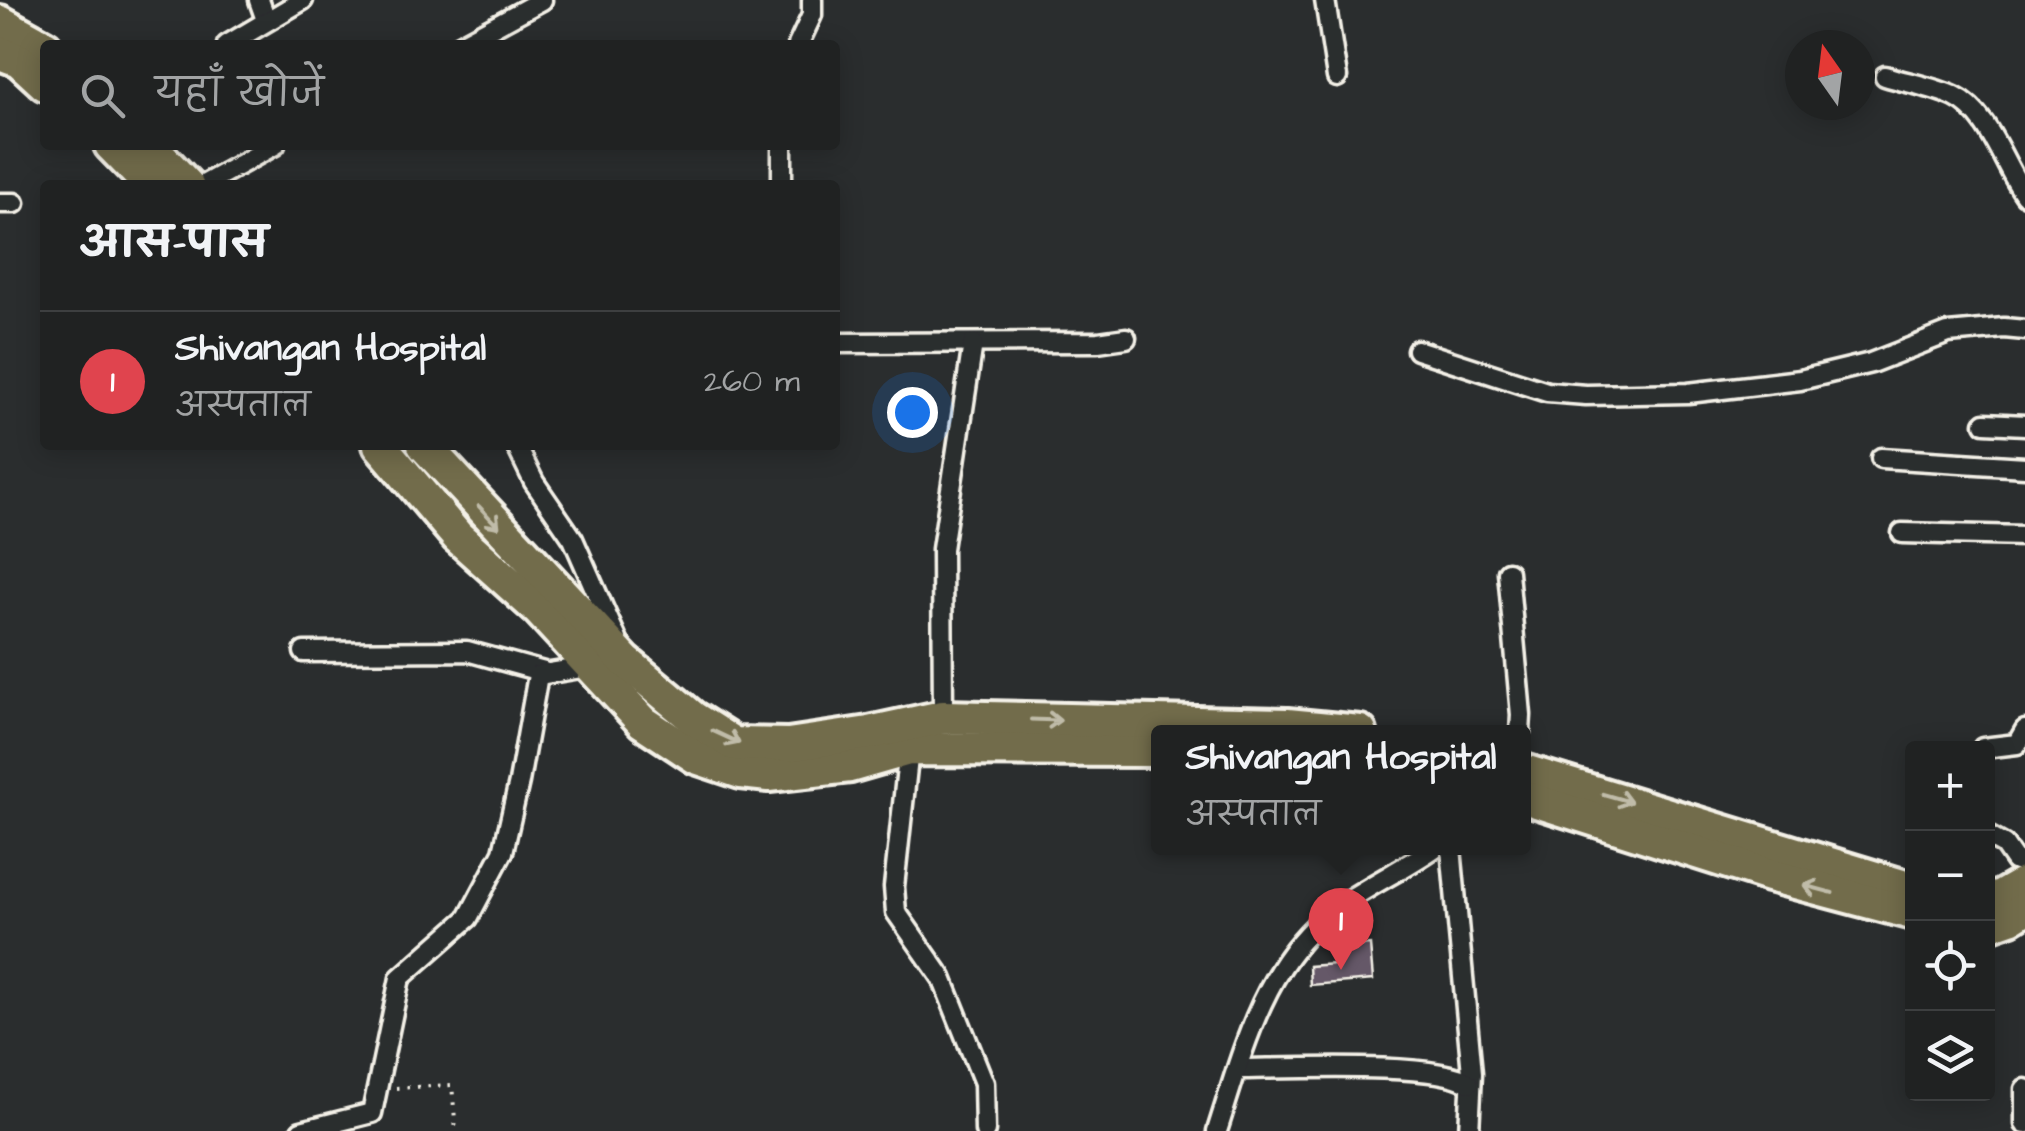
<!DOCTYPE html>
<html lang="hi">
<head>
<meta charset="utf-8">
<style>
	:root { --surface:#202222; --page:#282a2a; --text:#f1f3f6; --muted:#a2a4a5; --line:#3d3f40; --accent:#d93025 }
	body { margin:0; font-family:"Architects Daughter","Playpen Sans Deva",sans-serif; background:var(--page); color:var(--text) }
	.controls { position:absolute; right:30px; bottom:30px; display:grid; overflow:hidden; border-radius:10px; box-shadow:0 5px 25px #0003 }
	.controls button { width:90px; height:90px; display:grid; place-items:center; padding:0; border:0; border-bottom:2px solid var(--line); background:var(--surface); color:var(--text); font:50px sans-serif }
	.compass { position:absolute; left:1785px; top:30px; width:90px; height:90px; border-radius:50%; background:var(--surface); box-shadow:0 5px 25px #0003; rotate:346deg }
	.you { position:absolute; left:912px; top:412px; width:35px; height:35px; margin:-25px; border:8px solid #fff; border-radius:50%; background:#1a73e8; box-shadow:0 0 0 15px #1a73e833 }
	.badge { display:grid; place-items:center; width:65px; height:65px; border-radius:50%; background:var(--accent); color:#fff; font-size:32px; font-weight:700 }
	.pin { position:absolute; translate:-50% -82px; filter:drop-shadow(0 2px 5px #0008) }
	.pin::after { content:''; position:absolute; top:52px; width:35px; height:30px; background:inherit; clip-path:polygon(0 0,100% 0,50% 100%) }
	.popup { position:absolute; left:1151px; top:725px; width:380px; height:130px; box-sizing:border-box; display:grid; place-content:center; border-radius:10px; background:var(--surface); filter:drop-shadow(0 2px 8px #0005); font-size:32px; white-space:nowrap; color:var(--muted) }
	.popup b { font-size:38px; color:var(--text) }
	.popup::after { content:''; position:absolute; left:50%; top:100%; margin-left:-20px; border:20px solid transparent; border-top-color:var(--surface) }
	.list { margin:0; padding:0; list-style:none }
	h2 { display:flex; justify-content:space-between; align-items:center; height:130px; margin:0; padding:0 40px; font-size:42px }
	h2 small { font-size:32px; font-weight:400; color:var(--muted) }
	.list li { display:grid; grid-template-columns:65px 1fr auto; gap:30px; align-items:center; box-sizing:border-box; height:140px; padding:0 40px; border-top:2px solid var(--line) }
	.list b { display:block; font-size:38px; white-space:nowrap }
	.list p { margin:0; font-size:32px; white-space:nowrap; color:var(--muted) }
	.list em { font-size:32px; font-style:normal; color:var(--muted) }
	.icon { flex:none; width:55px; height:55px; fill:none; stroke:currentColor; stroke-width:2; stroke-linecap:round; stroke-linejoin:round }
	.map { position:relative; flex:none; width:2025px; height:1131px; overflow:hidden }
	.search { position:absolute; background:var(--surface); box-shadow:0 5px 25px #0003; left:40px; top:40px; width:800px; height:110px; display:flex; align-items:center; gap:25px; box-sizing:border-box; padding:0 35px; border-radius:10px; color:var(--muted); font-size:38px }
	.panel { position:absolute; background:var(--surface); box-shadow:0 5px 25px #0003; left:40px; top:180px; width:800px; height:270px; border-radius:10px }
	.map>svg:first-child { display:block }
	.building { fill:#655867; stroke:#f4f1e8; stroke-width:2.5 }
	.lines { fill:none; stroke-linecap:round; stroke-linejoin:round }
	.street-casing { stroke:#f4f1e8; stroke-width:25 }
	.highway-casing { stroke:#f4f1e8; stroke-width:40 }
	.path { stroke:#f4f1e8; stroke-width:4; stroke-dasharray:2.5 8; stroke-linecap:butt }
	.street { stroke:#2a2d2e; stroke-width:18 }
	.highway { stroke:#726c4b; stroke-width:32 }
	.oneway { stroke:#c0bca9 }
</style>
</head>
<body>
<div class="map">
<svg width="2025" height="1131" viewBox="0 0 2025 1131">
	<rect width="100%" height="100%" fill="#2a2d2e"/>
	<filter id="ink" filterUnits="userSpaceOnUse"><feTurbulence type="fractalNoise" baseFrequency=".01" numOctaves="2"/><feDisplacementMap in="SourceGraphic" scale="20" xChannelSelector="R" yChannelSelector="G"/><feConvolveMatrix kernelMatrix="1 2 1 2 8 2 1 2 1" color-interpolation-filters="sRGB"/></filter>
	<g filter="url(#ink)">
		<path class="building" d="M1370 945 1373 980 1310 985 1309 966 1334 964 1332 948Z"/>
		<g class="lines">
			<defs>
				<g id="street">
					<path d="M259 0 266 20"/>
					<path d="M1325 0 1337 77"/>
					<path d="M227 45 303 0"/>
					<path d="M459 45 542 0"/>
					<path d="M798 45 812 15V0"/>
					<path d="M1885 76C1907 83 1934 87 1955 97 1990 114 2003 165 2025 195"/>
					<path d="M782 145V185"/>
					<path d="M203 185 275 145"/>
					<path d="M0 203H15"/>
					<path d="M835 343 1098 342 1126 338"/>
					<path d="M1417 350 1547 392 1586 395 1688 393 1800 380 1871 363 1948 333 2004 328 2025 330"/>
					<path d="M1985 423 2025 425"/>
					<path d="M516 445 534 482 573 539 617 639"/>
					<path d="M1881 458 2025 467"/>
					<path d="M1902 533 2025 536"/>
					<path d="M1508 572 1521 715 1520 732"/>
					<path d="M304 652 467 651 544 672"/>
					<path d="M943 717 942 549 973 343"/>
					<path d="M1983 748 2017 744 2025 730"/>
					<path d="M909 749 894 887 896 912 942 978 984 1083 985 1131"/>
					<path d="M1988 836 2004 845 2015 861 2025 863"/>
					<path d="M1451 848 1472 1073 1469 1131"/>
					<path d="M1237 1069C1281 1069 1439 1061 1469 1083"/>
					<path d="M2025 1089V1124"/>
					<path d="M301 1131 372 1113 400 978 468 918 503 852 519 782 538 675 593 666"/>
					<path d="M1217 1131C1241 1057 1261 972 1323 919 1356 891 1398 873 1434 848"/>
				</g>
				<g id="highway">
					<path d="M0 22 45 47"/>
					<path d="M0 53 19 60 45 84"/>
					<path d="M111 145 150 185"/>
					<path d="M149 145 187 185"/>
					<path d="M380 445 458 537 539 610 643 722 696 757 741 772 769 775 850 766 909 749 1158 750"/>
					<path d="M424 445 625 661 693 718 734 744 788 745 869 733 943 717 1287 725 1360 732"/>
					<path d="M1524 771 1912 889"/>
					<path d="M1524 797 1769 875 1912 913"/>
					<path d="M1988 899 1999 898 2025 883"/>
					<path d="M1988 925 2011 917 2025 908"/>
				</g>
			</defs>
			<use href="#street" class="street-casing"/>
			<use href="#highway" class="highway-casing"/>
			<path class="path" d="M396 1088 452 1085 456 1131"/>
			<use href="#street" class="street"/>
			<use href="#highway" class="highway"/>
		</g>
		<defs><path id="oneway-shaft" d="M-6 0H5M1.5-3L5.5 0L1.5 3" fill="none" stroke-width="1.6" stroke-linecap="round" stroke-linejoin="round" transform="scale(2.5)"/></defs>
		<g class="oneway">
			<use href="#oneway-shaft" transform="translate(489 517) rotate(47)"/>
			<use href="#oneway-shaft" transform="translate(1046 720) rotate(2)"/>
			<use href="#oneway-shaft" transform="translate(726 737) rotate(25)"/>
			<use href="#oneway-shaft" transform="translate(1617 798) rotate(16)"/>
			<use href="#oneway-shaft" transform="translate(1818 889) rotate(-165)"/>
		</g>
	</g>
</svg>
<div class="controls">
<button>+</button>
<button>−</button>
<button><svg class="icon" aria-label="locate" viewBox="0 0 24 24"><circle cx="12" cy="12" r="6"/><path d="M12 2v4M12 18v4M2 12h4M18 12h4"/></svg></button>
<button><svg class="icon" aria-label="layers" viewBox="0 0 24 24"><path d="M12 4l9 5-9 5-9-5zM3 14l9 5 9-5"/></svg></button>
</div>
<svg class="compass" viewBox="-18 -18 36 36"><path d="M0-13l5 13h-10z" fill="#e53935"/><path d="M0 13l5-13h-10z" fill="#a2a4a5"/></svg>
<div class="you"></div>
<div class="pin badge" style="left:1341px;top:970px;background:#e0444e">1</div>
<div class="popup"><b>Shivangan Hospital</b>अस्पताल</div>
<div class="search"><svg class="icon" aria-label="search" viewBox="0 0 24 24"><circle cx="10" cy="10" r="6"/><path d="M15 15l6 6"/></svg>यहाँ खोजें</div>
<section class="panel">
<h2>आस-पास<small></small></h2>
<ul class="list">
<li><span class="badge" style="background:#e0444e">1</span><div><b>Shivangan Hospital</b><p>अस्पताल</p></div><em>260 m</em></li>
</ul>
</section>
</div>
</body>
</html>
